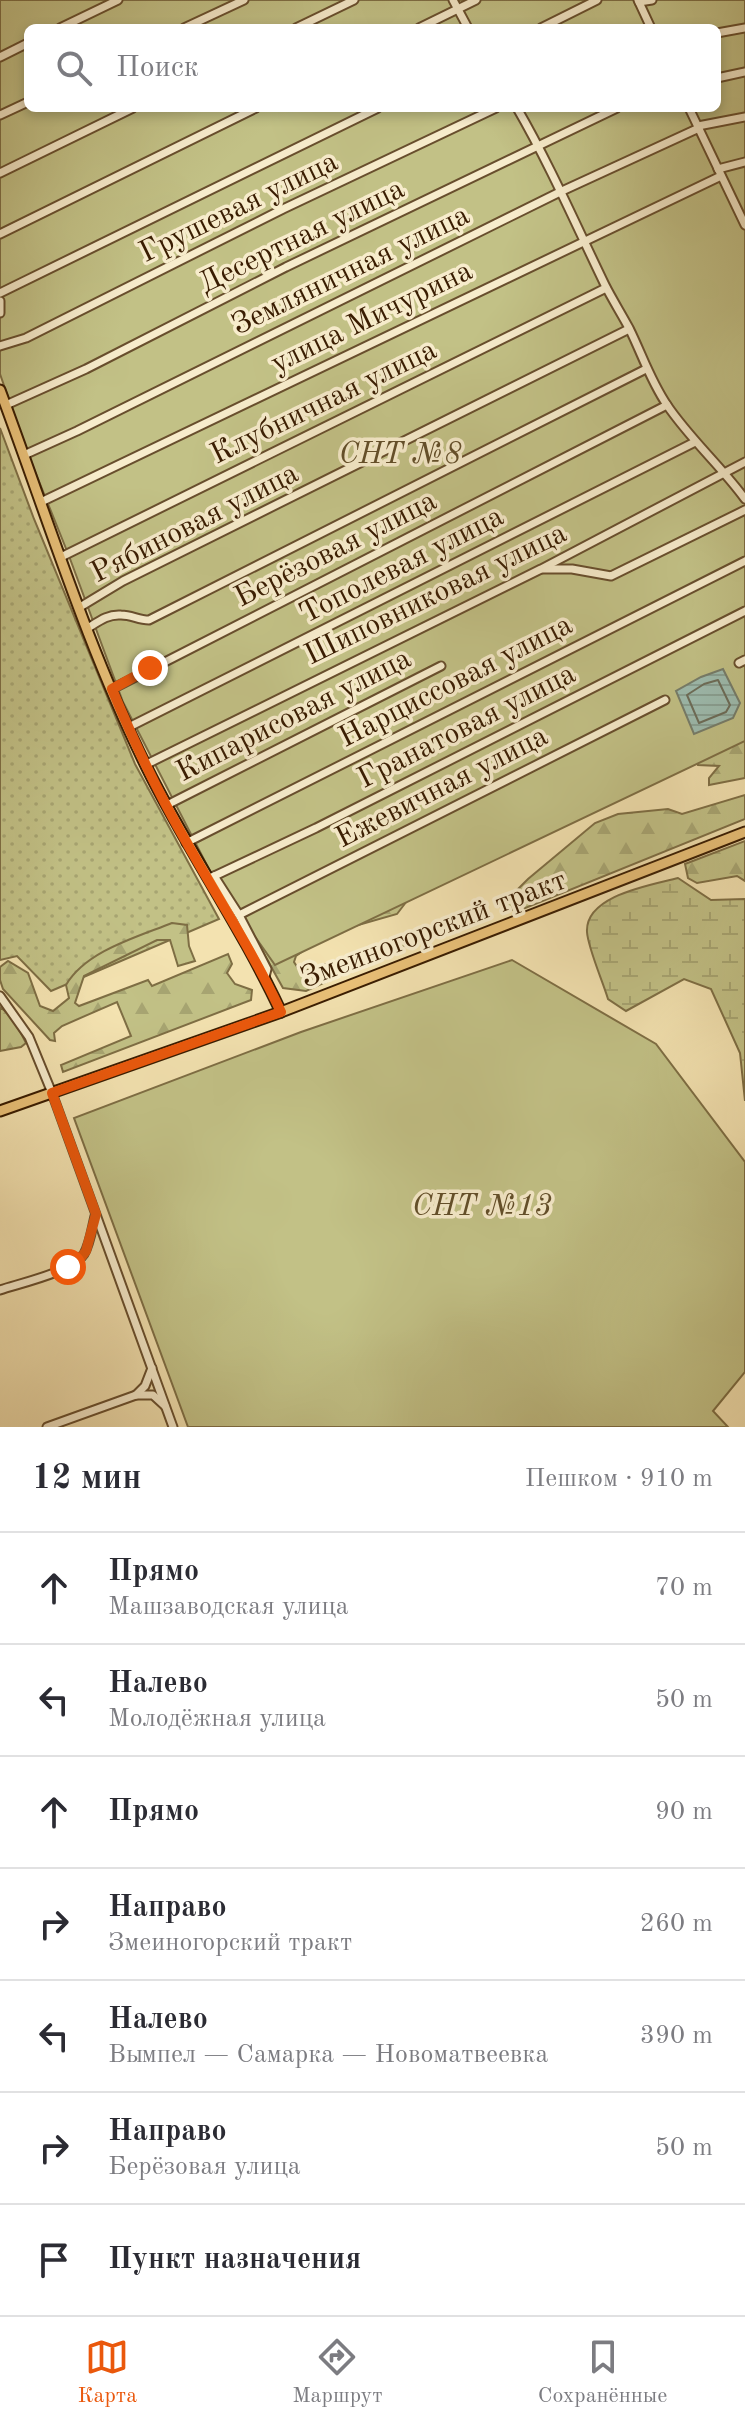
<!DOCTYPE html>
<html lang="ru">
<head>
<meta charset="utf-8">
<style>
	:root { --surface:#fff; --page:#f7f7f7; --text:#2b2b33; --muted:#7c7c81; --line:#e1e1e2; --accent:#ea580c }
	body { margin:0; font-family:"Old Standard TT",serif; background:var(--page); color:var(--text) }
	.stop { position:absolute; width:24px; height:24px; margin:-18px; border:6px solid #ea580c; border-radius:50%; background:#fff }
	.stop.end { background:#ea580c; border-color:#fff; box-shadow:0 2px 8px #0008 }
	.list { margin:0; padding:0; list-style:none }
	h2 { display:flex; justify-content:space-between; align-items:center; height:104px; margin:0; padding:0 32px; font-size:34px }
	h2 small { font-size:26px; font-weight:400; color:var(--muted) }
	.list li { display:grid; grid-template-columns:52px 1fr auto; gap:24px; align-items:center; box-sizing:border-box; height:112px; padding:0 32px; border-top:2px solid var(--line) }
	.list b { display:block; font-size:30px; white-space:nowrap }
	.list p { margin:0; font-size:26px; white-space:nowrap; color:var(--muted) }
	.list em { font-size:26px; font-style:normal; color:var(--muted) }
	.icon { flex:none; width:44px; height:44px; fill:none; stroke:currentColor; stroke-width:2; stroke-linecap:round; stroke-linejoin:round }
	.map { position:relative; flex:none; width:745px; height:1427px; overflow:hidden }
	.search { position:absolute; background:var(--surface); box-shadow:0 4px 12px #0003; left:24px; right:24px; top:24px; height:88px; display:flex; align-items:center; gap:20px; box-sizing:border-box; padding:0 28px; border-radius:12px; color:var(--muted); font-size:30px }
	.sheet { height:888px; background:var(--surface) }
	nav { display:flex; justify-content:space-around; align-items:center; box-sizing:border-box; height:112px; border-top:2px solid var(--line); background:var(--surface); font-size:22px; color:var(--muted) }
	nav a { display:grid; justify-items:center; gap:4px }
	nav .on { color:var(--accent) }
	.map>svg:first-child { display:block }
	.grass { fill:url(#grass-dots); stroke:#7e6e44; stroke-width:2 }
	.forest { fill:url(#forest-firs); stroke:#7e6e44; stroke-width:2 }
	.wetland { fill:url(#wetland-marsh); stroke:#7e6e44; stroke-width:2 }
	.garden { fill:#c2c186; stroke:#7e6e44; stroke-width:2; fill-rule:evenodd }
	.water { fill:url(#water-rules); stroke:#757d6b; stroke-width:2 }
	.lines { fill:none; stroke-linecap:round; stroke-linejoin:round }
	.shore { stroke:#6b6c59; stroke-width:2 }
	.minor-casing { stroke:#684e2d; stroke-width:11 }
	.major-casing { stroke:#391c01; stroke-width:13 }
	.minor { stroke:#f7eccc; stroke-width:7 }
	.major { stroke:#eac178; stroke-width:9 }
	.route { stroke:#ea580c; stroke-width:10 }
	.labels { text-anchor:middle; stroke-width:7; stroke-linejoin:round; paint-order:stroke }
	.street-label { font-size:30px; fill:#391c01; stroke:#f7eccc }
	.park-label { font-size:30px; font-style:italic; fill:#624e29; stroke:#f7eccc }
</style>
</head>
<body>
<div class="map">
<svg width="745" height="1427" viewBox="0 0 745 1427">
	<defs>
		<pattern id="grass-dots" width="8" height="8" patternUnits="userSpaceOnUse" patternTransform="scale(2)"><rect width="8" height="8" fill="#c2c186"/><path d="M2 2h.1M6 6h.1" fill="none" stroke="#a7a572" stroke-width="1.8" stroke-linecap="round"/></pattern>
		<pattern id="forest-firs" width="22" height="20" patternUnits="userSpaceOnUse" patternTransform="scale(2)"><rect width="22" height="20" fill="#c2c186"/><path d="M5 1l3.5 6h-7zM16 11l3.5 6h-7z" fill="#a7a572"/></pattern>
		<pattern id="wetland-marsh" width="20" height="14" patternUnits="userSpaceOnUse" patternTransform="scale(2)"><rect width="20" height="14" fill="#c2c186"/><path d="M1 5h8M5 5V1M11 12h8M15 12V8" fill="none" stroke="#a7a572"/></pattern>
		<pattern id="water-rules" width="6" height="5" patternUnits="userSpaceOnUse" patternTransform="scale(2)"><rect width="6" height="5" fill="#9dbdb1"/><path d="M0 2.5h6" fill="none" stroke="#88a296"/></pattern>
	</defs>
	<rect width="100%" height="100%" fill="#f3e2b0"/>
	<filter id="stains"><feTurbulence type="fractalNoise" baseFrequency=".0025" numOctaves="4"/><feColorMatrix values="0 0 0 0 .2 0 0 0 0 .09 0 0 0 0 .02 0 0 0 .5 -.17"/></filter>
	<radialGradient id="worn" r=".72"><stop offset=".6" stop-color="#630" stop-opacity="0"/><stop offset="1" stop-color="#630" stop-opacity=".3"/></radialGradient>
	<path class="grass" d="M0 428 34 519 135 764 219 919 51 991 17 956 0 960Z"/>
	<g class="forest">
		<path d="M745 699V778L709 785V778L719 766 698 765 692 740Z"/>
		<path d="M745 795V819L518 911 500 907 528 879 595 823 618 814 668 809 682 814Z"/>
		<path d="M745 841V881L737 876 697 883 688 878 685 864Z"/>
		<path d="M410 897 397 914 327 934 296 956 294 962 298 968 309 970 426 929 427 936 306 991 283 988 245 920Z"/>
		<path d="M172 923 187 925 189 946 195 961 178 966 170 940H157L84 976 75 1003 79 1006 148 980 152 986 228 954 232 964 227 973 235 984 252 990 251 1000 63 1072 61 1065 131 1036 117 1002 62 1026 54 1033 55 1041 50 1040 3 989 0 980V967L8 961 28 973 40 1006 53 1011 69 998 66 985C86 951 137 937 172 923Z"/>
		<path d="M0 1007C13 1016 19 1029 26 1043L21 1047 0 1051Z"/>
	</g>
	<path class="wetland" d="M678 878 711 900 745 899V1101L740 1053 711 989 684 979 626 1011 608 999C603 982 588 948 587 932 585 895 652 885 678 878Z"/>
	<g class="garden">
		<path d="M0 0H745V741L275 965 213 877 123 702 69 556 28 454 0 374ZM28 28H717V108H28Z"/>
		<path d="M512 960 656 1044 745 1162V1372L713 1411 728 1427H188L74 1118 301 1032Z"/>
	</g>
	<path class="water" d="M723 669 740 703 733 718 694 734 676 691 701 677Z"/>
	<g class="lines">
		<path class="shore" d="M718 680 730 705 726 712 699 723 687 695 704 684Z"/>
		<defs>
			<g id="minor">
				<path d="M453 0 468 28"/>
				<path d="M638 0 651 28"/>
				<path d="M639 2 652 0"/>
				<path d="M60 28 118 0"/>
				<path d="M184 28 244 0"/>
				<path d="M296 28 354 0"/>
				<path d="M419 28 476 0"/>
				<path d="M541 28 597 0"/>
				<path d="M717 33 745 28"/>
				<path d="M0 57 28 43"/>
				<path d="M717 78 745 72"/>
				<path d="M517 108C550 165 576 225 605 285 612 299 621 313 629 328 642 354 650 380 667 405 690 439 721 466 745 499"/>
				<path d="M689 108 745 225"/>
				<path d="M0 115 28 102"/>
				<path d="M698 126 745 117"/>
				<path d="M718 169 745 162"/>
				<path d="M0 173 133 108"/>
				<path d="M0 234 256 108"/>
				<path d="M0 293 378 108"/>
				<path d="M0 301V313"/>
				<path d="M0 346 26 338 283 209 496 108"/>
				<path d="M6 405 86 369 286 267 617 108"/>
				<path d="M24 455 77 431 562 191 699 128"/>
				<path d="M41 502 721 176"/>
				<path d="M61 557 606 288"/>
				<path d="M543 569H572L611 576 745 510"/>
				<path d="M80 607 123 581 629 329"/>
				<path d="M88 628C99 621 108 614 121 615 132 615 138 620 149 620L646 369"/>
				<path d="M739 663 745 660"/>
				<path d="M112 689 667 405"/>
				<path d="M129 727 695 442"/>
				<path d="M145 765 541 569 745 462"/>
				<path d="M167 805 441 666"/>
				<path d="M186 843 745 561"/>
				<path d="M214 876 239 915 267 969 265 977"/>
				<path d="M208 879 316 828 745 611"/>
				<path d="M239 915 665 700"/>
				<path d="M0 996 29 1037 52 1093 173 1427"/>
				<path d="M0 1290C21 1283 72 1272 84 1254 90 1244 92 1228 95 1216"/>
				<path d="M136 1395 145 1386 152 1368"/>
				<path d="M47 1427 136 1395H153L165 1406"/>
			</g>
			<g id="major">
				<path d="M0 390C47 516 87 647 147 768 188 851 242 928 281 1012"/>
				<path d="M0 1111 281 1012 745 832"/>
			</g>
		</defs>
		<use href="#minor" class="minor-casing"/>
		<use href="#major" class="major-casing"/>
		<use href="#minor" class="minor"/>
		<use href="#major" class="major"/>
	</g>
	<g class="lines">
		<path class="route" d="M68 1267 79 1260 86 1251 96 1214 52 1093 281 1012C254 954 219 900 188 845 159 795 134 742 112 689L150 668"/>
	</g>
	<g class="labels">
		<g class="street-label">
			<text transform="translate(238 206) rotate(-26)" y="10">Грушевая улица</text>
			<text transform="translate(301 235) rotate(-26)" y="10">Десертная улица</text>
			<text transform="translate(350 269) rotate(-26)" y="10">Земляничная улица</text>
			<text transform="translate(371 316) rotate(-26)" y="10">улица Мичурина</text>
			<text transform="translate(323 401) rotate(-26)" y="10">Клубничная улица</text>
			<text transform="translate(194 522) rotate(-27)" y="10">Рябиновая улица</text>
			<text transform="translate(335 548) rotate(-27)" y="10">Берёзовая улица</text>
			<text transform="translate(401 564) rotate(-27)" y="10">Тополевая улица</text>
			<text transform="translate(435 593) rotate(-26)" y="10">Шиповниковая улица</text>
			<text transform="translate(455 680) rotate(-27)" y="10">Нарциссовая улица</text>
			<text transform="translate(293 714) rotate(-27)" y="10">Кипарисовая улица</text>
			<text transform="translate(466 725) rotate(-27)" y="10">Гранатовая улица</text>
			<text transform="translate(441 786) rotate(-27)" y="10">Ежевичная улица</text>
			<text transform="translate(433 928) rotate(-21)" y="10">Змеиногорский тракт</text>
		</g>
		<g class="park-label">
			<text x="400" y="463">СНТ №8</text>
			<text x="482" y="1215">СНТ №13</text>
		</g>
	</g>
	<rect width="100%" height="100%" filter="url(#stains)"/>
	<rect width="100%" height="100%" fill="url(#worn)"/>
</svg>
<div class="stop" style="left:68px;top:1267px"></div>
<div class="stop end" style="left:150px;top:668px"></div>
<div class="search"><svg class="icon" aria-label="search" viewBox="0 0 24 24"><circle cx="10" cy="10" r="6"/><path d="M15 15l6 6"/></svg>Поиск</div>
</div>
<section class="sheet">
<h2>12 мин<small>Пешком · 910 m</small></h2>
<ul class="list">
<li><svg class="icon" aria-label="ahead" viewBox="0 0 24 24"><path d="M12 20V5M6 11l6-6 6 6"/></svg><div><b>Прямо</b><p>Машзаводская улица</p></div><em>70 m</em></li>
<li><svg class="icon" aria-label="left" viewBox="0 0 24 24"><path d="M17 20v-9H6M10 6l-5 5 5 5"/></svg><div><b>Налево</b><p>Молодёжная улица</p></div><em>50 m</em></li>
<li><svg class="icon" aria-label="ahead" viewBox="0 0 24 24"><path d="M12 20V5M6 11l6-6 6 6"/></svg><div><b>Прямо</b></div><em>90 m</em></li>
<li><svg class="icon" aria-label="right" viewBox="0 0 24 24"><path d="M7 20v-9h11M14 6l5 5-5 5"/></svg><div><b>Направо</b><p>Змеиногорский тракт</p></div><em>260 m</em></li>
<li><svg class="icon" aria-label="left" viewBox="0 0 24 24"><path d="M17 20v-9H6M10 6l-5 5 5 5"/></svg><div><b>Налево</b><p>Вымпел — Самарка — Новоматвеевка</p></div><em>390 m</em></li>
<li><svg class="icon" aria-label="right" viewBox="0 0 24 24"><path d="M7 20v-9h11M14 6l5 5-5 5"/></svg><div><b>Направо</b><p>Берёзовая улица</p></div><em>50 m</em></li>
<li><svg class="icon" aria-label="arrive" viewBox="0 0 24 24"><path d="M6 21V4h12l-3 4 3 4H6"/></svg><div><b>Пункт назначения</b></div></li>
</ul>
</section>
<nav>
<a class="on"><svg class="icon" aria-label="map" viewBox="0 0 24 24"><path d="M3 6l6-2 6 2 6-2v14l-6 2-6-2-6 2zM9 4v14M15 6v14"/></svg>Карта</a>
<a><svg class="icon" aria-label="directions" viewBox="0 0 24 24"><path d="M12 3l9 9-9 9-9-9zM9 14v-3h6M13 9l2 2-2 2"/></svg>Маршрут</a>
<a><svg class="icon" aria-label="saved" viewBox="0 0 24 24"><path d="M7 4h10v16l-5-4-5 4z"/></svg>Сохранённые</a>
</nav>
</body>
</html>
